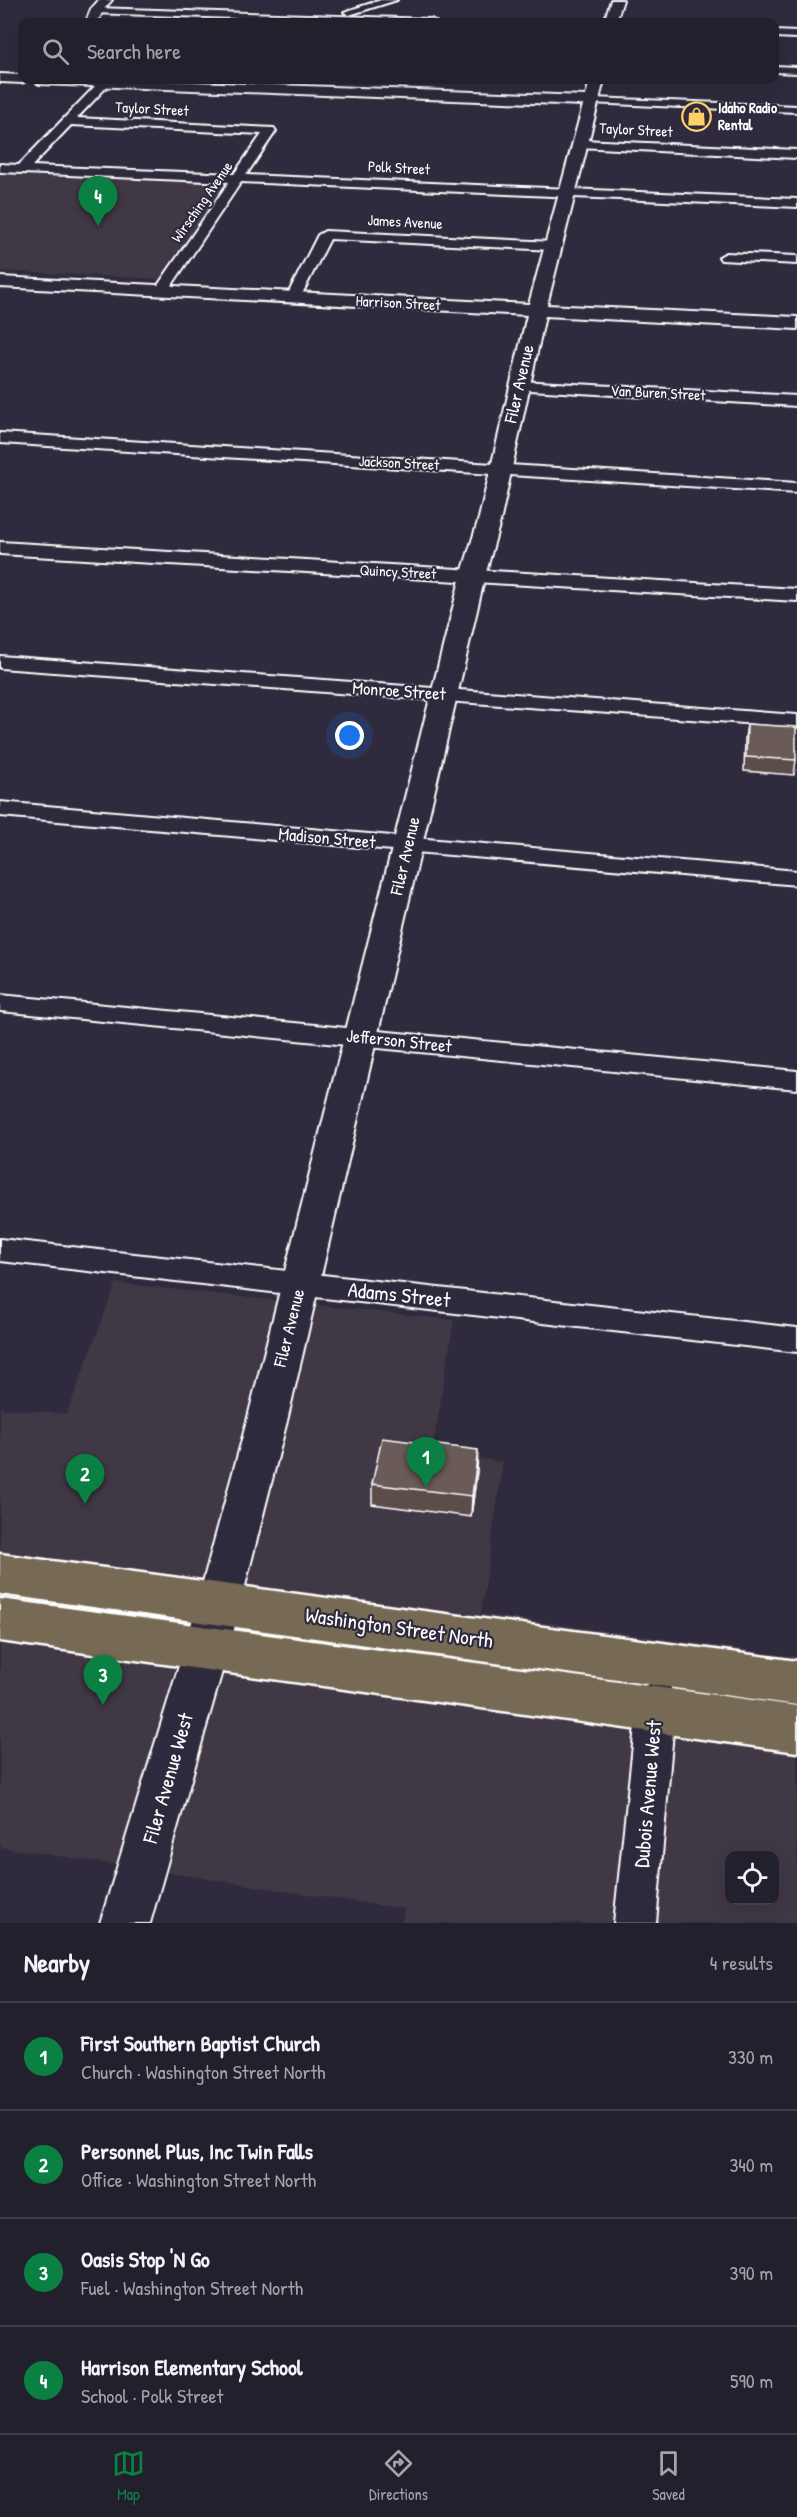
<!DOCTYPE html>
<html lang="en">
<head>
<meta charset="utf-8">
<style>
	:root { --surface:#23202e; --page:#2f2d3a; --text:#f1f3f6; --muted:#a3a3aa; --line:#403e4a; --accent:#0b8043 }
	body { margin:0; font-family:"Patrick Hand",sans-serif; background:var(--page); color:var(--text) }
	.controls { position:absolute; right:18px; bottom:18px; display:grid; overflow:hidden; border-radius:12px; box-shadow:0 6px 24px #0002 }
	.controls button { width:54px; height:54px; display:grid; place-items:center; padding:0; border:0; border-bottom:2px solid var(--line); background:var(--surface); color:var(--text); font:30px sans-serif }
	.you { position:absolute; left:350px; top:736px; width:21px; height:21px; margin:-15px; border:4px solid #fff; border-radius:50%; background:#1a73e8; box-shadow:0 0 0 9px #1a73e833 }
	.badge { display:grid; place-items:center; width:39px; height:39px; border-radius:50%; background:var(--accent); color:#fff; font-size:20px; font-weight:700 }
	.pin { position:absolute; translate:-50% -50px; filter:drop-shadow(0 2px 3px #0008) }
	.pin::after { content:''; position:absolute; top:32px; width:21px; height:18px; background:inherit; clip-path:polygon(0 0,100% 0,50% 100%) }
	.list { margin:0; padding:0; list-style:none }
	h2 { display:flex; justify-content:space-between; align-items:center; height:78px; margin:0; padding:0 24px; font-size:26px }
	h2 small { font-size:20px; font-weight:400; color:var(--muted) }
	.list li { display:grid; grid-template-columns:39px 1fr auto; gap:18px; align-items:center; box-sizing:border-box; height:108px; padding:0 24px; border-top:2px solid var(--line) }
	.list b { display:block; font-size:22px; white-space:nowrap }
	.list p { margin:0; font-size:20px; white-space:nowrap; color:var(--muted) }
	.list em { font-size:20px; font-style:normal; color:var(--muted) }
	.icon { flex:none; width:33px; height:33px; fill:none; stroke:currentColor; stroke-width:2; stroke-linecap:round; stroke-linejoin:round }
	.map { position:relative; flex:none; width:797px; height:1923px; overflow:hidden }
	.search { position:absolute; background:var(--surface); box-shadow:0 6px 24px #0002; left:18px; right:18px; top:18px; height:66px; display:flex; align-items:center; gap:15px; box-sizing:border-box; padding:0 21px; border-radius:12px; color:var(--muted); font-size:22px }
	.sheet { height:510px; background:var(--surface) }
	nav { display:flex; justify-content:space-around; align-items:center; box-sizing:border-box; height:84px; border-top:2px solid var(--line); background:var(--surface); font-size:16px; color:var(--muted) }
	nav a { display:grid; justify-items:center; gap:3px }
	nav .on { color:var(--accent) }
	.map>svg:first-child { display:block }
	.built { fill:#413845; fill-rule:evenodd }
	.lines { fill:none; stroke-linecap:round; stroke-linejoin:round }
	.minor-casing { stroke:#fff; stroke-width:4 }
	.tertiary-casing { stroke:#fff; stroke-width:4 }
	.primary-casing { stroke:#fff; stroke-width:5 }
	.minor { fill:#2f2a3d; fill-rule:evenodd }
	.tertiary { fill:#2f2a3d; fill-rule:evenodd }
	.primary { fill:#776a54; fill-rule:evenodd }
	.wall { fill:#5b4d4c; stroke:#fff; stroke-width:1.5 }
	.shaded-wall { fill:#4a3f3e; stroke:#fff; stroke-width:1.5 }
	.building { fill:#6a5a58; stroke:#fff; stroke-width:1.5 }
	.labels { text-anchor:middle; stroke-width:4.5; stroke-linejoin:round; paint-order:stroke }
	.far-poi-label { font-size:15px; font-weight:bold; fill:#fff; stroke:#2f2a3d; text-anchor:start }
	.far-street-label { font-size:15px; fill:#fff; stroke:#2f2a3d }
	.street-label { font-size:18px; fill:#fff; stroke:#2f2a3d }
	.near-street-label { font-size:21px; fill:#fff; stroke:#2f2a3d }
</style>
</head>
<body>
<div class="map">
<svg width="797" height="1923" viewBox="0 0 797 1923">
	<rect width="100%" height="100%" fill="#2f2a3d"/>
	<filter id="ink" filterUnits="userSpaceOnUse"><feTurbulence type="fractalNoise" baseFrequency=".0167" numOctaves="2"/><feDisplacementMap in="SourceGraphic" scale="12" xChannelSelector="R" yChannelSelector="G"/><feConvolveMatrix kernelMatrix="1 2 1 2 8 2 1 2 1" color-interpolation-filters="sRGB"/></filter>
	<g filter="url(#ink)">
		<g class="built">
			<path d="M0 171 226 182 159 279 0 271Z"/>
			<path d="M116 1283 454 1320 432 1452 503 1462 481 1614 797 1657V1923H402L404 1909 0 1847V1408L67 1414ZM730 1856H774V1900H730Z"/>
		</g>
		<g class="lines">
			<defs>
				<g id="minor">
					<path d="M381 0H397L349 15 344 12Z"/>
					<path d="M96 8 431 19 436 22H353L92 13 91 11Z"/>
					<path d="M774 31 797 32V38L774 37Z"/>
					<path d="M774 66 797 67V73L774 72Z"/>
					<path d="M101 80H113L77 118 274 128 276 131 246 175 797 199V207L241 182 166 294 161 295 154 291 229 182 0 172V164L19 165ZM71 125 262 134 234 174 32 166Z"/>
					<path d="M593 98 797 106V112L589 103 587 101Z"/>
					<path d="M582 140 797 150V158L578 147 576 144Z"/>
					<path d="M325 231 554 242 561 246 554 250 330 239 300 298 293 302 288 301 286 298 318 235Z"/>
					<path d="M726 253 797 256V264L721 260 719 257Z"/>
					<path d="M519 381 797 396V406L513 389 511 386Z"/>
					<path d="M0 433 797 483V493L0 443Z"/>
					<path d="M0 542 797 589V601L0 554Z"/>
					<path d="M0 656 797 715V727L0 668Z"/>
					<path d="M0 802 797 871V885L0 816Z"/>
					<path d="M0 995 797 1071V1089L0 1011Z"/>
					<path d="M0 1239 797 1328V1352L0 1261Z"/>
					<path d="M657 1681 670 1686 676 1698 656 1923H614L638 1698 644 1686Z"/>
				</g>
				<g id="tertiary">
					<path d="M99 0H112L103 10 98 22H86L91 9Z"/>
					<path d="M611 0H623L616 22H604Z"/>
					<path d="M0 74 22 75V80H29L22 83 0 82Z"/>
					<path d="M32 80H136L586 96 590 80H604L547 305 797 317V329L545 316 501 518 485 576 287 1421 233 1633 150 1923H100L189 1633 247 1421 461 576 479 518 527 315 0 287V277L529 304 583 105 39 84Z"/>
				</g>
				<g id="primary">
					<path d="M0 1554 797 1661V1705L0 1594Z"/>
					<path d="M0 1599 797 1706V1752L0 1641Z"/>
				</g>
			</defs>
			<use href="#minor" class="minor-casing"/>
			<use href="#tertiary" class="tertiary-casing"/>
			<use href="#primary" class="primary-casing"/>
			<use href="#minor" class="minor"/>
			<use href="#tertiary" class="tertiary"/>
			<use href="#primary" class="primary"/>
		</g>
		<g class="wall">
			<path d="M747 724 796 760 794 775 744 771 745 738Z"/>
			<path d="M477 1471 471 1517 372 1504V1484Z"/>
		</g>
		<path class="shaded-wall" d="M478 1450 477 1471 471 1517 472 1496Z"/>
		<g class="building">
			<path d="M747 724 796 727V760L746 757Z"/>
			<path d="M382 1438 478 1450 472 1496 372 1484Z"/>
		</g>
	</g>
	<defs>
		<symbol id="shop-ring" viewBox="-11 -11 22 22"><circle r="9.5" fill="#2f2a3d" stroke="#ffd166" stroke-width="1.5"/><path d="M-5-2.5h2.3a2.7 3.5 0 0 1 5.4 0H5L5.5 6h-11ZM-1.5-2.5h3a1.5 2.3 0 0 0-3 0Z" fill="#ffd166"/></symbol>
	</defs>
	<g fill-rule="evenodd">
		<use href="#shop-ring" x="680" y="100" width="33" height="33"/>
	</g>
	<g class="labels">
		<g class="far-poi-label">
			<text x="718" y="113">Idaho Radio<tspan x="718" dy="17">Rental</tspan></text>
		</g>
		<g class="far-street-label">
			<text transform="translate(152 109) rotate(3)" y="5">Taylor Street</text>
			<text transform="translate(636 130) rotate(3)" y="5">Taylor Street</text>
			<text transform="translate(399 168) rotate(3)" y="5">Polk Street</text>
			<text transform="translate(202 202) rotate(-55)" y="5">Wirsching Avenue</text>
			<text transform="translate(405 222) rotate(3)" y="5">James Avenue</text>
			<text transform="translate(398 303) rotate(3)" y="5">Harrison Street</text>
			<text transform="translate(658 393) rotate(3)" y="5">Van Buren Street</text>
			<text transform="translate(399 463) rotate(3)" y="5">Jackson Street</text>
			<text transform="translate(398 572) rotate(3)" y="5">Quincy Street</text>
		</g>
		<g class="street-label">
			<text transform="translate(519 384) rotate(-77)" y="6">Filer Avenue</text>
			<text transform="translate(399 691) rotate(4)" y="6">Monroe Street</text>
			<text transform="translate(327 838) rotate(5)" y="6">Madison Street</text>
			<text transform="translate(405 856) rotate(-77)" y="6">Filer Avenue</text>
			<text transform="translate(399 1041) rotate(6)" y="6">Jefferson Street</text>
			<text transform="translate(289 1328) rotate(-76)" y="6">Filer Avenue</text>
		</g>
		<g class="near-street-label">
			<text transform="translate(399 1295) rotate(6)" y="7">Adams Street</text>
			<text transform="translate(399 1628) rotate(8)" y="7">Washington Street North</text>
			<text transform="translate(168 1778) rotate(-74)" y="7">Filer Avenue West</text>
			<text transform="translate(648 1794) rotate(-85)" y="7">Dubois Avenue West</text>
		</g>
	</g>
</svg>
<div class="controls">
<button><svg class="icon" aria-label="locate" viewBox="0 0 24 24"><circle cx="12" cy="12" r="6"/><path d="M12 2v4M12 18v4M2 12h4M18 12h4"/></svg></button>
</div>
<div class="you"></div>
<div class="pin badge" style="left:426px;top:1487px">1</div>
<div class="pin badge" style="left:85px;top:1504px">2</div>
<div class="pin badge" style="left:103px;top:1705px">3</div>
<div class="pin badge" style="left:98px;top:226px">4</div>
<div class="search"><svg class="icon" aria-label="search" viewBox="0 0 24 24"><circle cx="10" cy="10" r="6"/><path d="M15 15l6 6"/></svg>Search here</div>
</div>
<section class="sheet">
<h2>Nearby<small>4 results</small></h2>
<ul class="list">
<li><span class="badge">1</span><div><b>First Southern Baptist Church</b><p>Church · Washington Street North</p></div><em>330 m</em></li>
<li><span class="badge">2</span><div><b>Personnel Plus, Inc Twin Falls</b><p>Office · Washington Street North</p></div><em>340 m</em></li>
<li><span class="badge">3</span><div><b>Oasis Stop 'N Go</b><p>Fuel · Washington Street North</p></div><em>390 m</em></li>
<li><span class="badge">4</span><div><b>Harrison Elementary School</b><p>School · Polk Street</p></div><em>590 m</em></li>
</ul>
</section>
<nav>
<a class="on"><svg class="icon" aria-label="map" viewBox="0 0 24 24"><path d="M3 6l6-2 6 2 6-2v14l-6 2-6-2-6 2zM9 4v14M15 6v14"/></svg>Map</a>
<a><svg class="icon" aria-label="directions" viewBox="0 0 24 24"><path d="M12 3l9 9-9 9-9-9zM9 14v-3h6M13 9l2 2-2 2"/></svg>Directions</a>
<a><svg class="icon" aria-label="saved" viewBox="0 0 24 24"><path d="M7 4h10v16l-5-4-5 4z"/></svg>Saved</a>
</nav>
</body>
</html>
